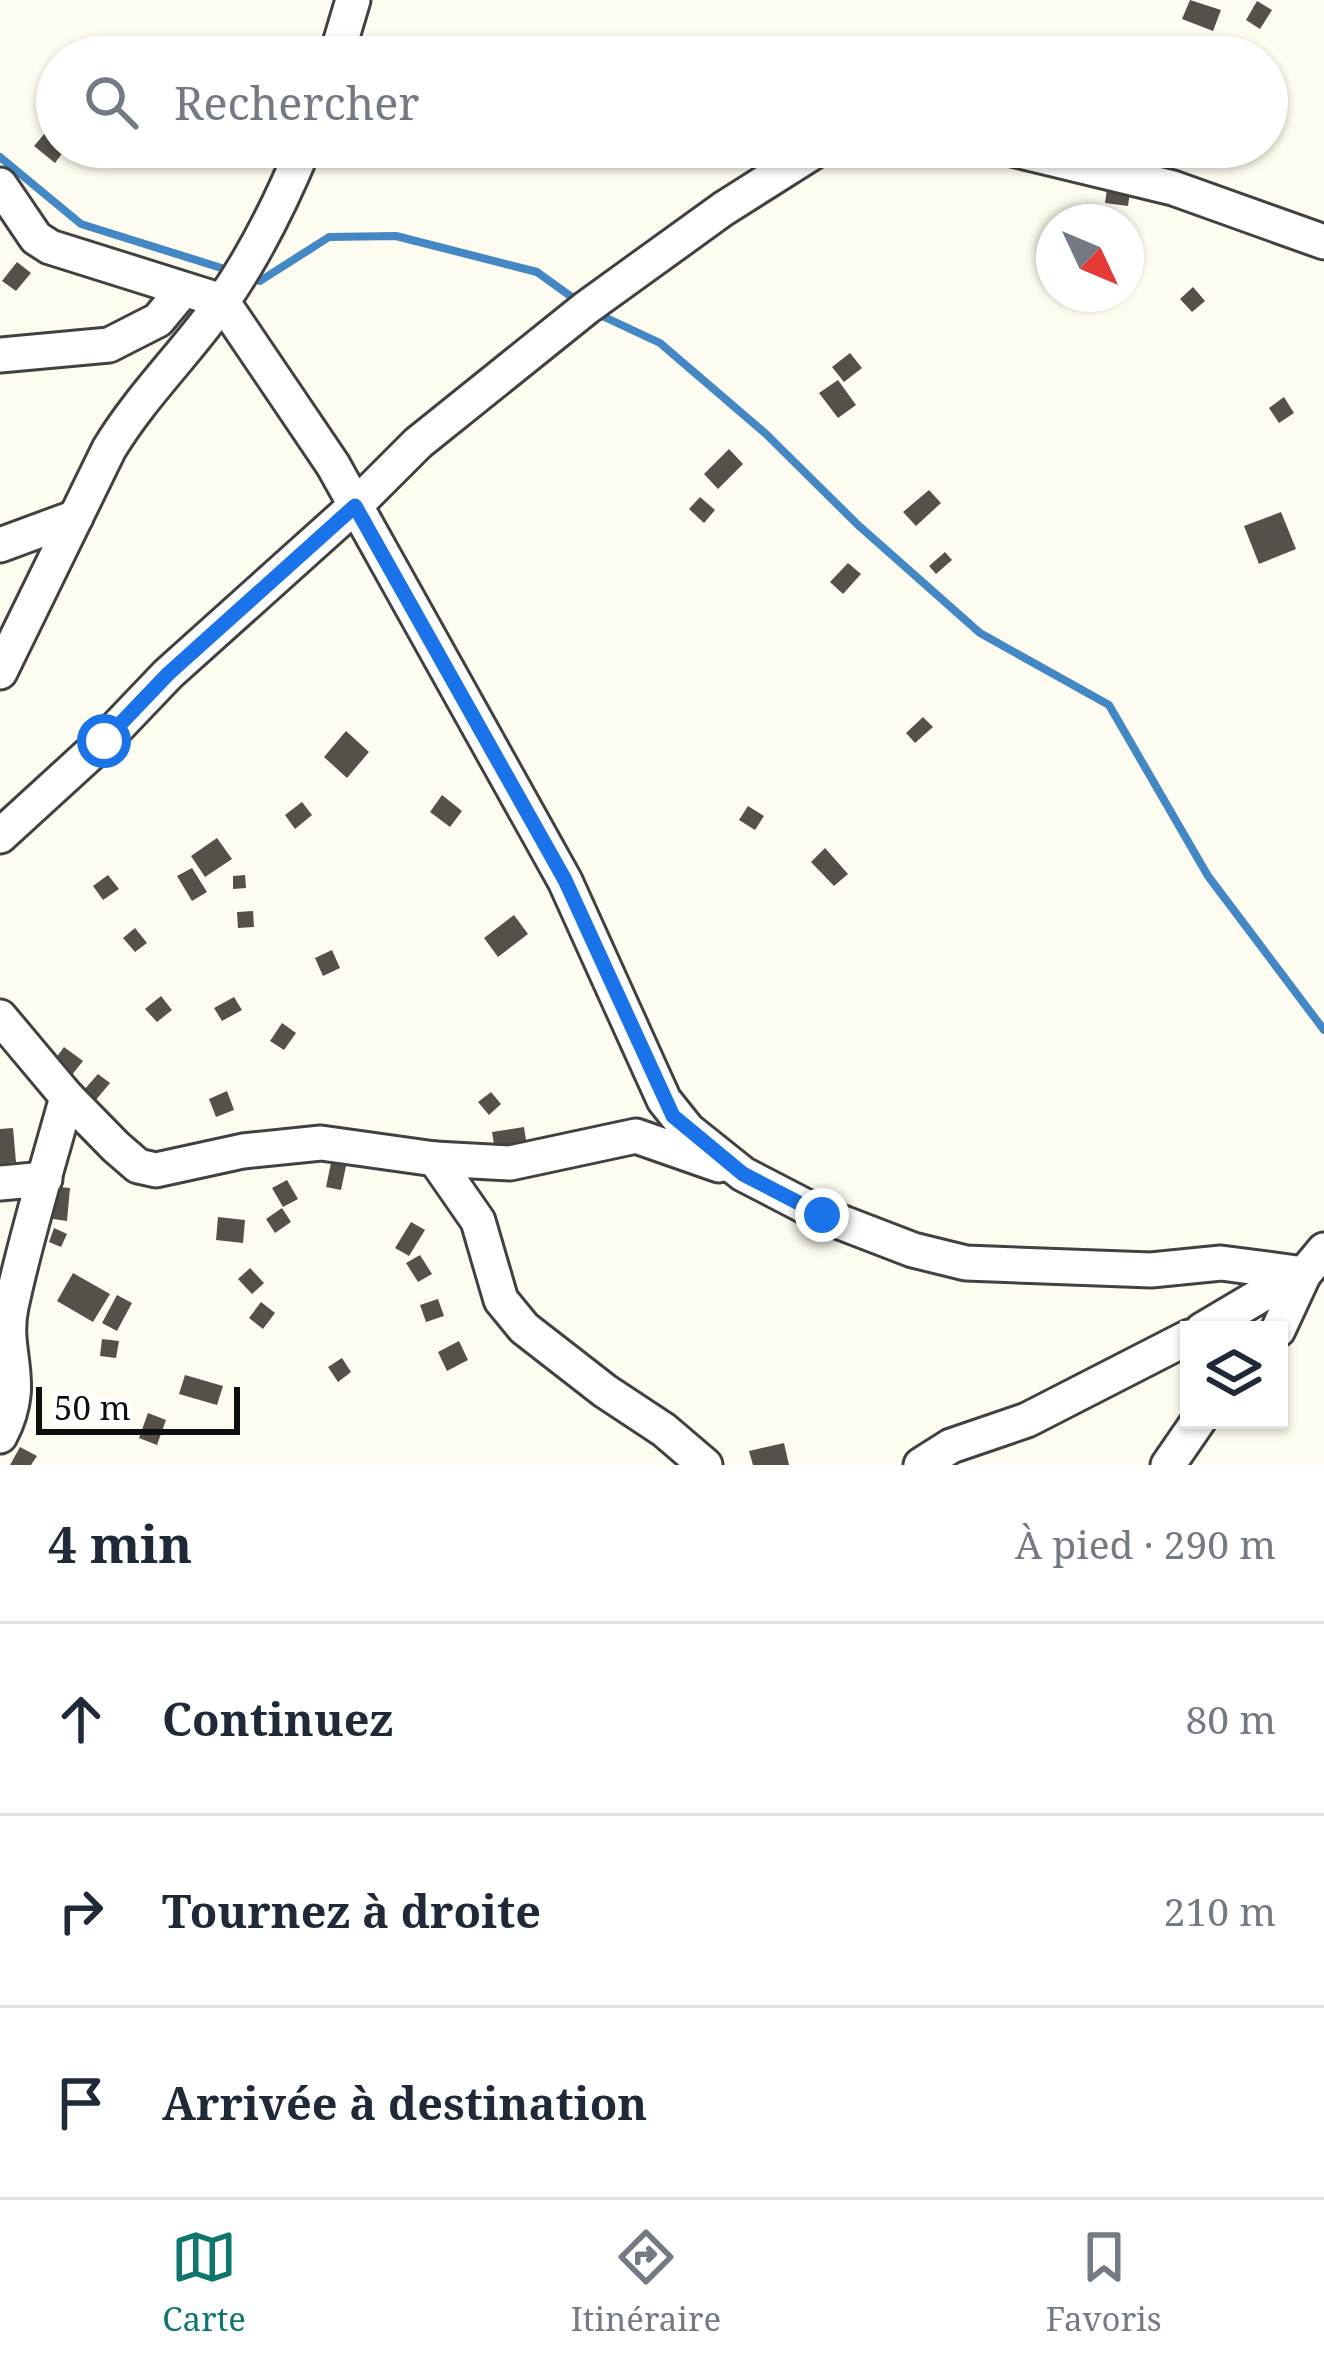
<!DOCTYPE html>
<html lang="fr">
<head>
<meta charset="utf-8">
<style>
	:root { --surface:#fff; --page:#f2f2f3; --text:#1f2937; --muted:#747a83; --line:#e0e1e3; --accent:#0f766e }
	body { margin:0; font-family:"Noto Serif",serif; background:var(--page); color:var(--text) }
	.controls { position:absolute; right:36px; bottom:36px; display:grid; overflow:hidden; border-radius:0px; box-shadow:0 3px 9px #0004 }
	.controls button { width:108px; height:108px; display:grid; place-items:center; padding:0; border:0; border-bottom:3px solid var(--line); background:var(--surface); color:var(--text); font:60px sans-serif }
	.compass { position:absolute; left:1036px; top:204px; width:108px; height:108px; border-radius:50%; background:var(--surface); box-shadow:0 3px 9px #0004; rotate:134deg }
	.scale { position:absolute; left:36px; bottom:30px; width:204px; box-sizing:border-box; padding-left:12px; border:6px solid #0e0e0e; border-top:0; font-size:33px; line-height:42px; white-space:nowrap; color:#0e0e0e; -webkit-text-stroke:9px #fff; paint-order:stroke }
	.stop { position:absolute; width:36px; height:36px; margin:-27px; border:9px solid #1a73e8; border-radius:50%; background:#fff }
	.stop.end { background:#1a73e8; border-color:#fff; box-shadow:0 3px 12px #0008 }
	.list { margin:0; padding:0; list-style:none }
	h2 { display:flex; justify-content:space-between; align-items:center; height:156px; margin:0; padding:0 48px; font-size:51px }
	h2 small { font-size:39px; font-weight:400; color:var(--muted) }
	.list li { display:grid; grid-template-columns:78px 1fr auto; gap:36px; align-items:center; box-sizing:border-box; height:192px; padding:0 48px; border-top:3px solid var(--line) }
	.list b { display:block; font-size:45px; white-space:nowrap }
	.list em { font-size:39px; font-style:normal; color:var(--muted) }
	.icon { flex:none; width:66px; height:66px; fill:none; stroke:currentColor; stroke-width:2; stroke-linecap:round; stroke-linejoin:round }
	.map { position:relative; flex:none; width:1324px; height:1465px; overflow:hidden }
	.search { position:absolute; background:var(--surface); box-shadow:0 3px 9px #0004; left:36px; right:36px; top:36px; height:132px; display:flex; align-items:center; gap:30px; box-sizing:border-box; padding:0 42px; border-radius:66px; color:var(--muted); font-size:45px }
	.sheet { height:732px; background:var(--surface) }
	nav { display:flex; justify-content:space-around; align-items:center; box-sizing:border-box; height:168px; border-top:3px solid var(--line); background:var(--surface); font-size:33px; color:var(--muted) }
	nav a { display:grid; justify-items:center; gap:6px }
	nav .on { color:var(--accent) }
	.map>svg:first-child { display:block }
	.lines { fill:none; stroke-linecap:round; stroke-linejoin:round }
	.stream { stroke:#4387c5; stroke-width:8 }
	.building { fill:#56504b }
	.minor-casing { stroke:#414141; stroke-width:39 }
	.minor { stroke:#fff; stroke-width:33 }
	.route { stroke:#1a73e8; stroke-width:15 }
</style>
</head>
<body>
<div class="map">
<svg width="1324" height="1465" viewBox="0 0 1324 1465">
	<rect width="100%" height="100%" fill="#fefcf0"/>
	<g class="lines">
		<g class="stream">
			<path d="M0 157 81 224 231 271"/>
			<path d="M251 278 260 281 329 237 396 236 537 272 580 303"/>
			<path d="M598 314 660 343 766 434 858 525 980 633 1109 705 1208 876 1324 1030"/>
		</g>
	</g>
	<g class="building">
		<path d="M1190 0 1221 10 1213 31 1182 19Z"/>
		<path d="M1257 1 1272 10 1260 29 1246 20Z"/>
		<path d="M51 126 57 130V147H67L55 163 34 146Z"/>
		<path d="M1107 188 1130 192 1128 206 1105 203Z"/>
		<path d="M17 262 31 273 16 291 2 281Z"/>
		<path d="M1193 287 1205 301 1192 312 1180 299Z"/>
		<path d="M850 353 862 368 844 382 832 367Z"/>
		<path d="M838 380 856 405 838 418 819 393Z"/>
		<path d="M1284 397 1294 413 1279 423 1269 408Z"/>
		<path d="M729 449 743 464 718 489 704 474Z"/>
		<path d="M929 490 941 503 916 526 903 512Z"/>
		<path d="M700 497 715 510 704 523 689 509Z"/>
		<path d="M1281 512 1296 549 1259 564 1244 526Z"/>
		<path d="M945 552 952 560 936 574 929 566Z"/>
		<path d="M848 563 861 574 843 594 830 582Z"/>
		<path d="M923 717 933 727 915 743 906 733Z"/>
		<path d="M346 731 369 752 347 778 324 757Z"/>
		<path d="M442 795 462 811 450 827 430 812Z"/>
		<path d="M302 802 312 815 295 829 285 815Z"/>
		<path d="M748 806 764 816 755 830 739 820Z"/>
		<path d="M217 838 232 859 205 877 191 856Z"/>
		<path d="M825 848 848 874 834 886 811 862Z"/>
		<path d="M192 868 207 892 192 901 177 876Z"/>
		<path d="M108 875 119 889 103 900 93 886Z"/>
		<path d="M245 875 246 888 233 889V876Z"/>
		<path d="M253 911 254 927 238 928 237 912Z"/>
		<path d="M514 915 528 934 498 957 484 938Z"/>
		<path d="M135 928 147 943 135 952 123 938Z"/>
		<path d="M332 950 340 968 323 976 315 958Z"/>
		<path d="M161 996 172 1010 157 1022 145 1009Z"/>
		<path d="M234 997 242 1010 222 1021 214 1008Z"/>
		<path d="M282 1023 296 1033 284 1050 270 1041Z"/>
		<path d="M64 1047 83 1061 71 1076 53 1062Z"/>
		<path d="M98 1074 110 1083 95 1101 83 1091Z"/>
		<path d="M227 1091 234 1110 216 1117 209 1099Z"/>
		<path d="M491 1092 501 1104 489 1115 478 1102Z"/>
		<path d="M524 1127 527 1147 495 1151 492 1132Z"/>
		<path d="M13 1128 16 1162 0 1164V1129Z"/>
		<path d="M331 1163 346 1166 341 1190 326 1187Z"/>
		<path d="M287 1180 298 1199 283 1207 272 1188Z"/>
		<path d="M50 1186 70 1188 67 1221 46 1218Z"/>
		<path d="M282 1208 291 1222 275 1233 266 1219Z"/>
		<path d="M218 1217 245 1220 243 1243 216 1240Z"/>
		<path d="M411 1222 425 1230 409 1256 395 1248Z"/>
		<path d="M54 1228 67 1234 61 1247 49 1242Z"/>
		<path d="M420 1255 432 1274 418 1282 406 1263Z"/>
		<path d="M250 1268 264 1283 252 1294 238 1279Z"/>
		<path d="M73 1273 110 1294 93 1322 57 1301Z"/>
		<path d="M117 1295 132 1303 117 1331 102 1323Z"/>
		<path d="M438 1299 444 1316 426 1322 420 1305Z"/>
		<path d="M261 1302 275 1313 263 1329 249 1318Z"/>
		<path d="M102 1339 119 1341 116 1358 100 1356Z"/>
		<path d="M459 1341 468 1360 447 1371 438 1352Z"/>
		<path d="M342 1358 351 1372 338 1382 328 1367Z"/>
		<path d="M185 1375 223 1386 217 1405 179 1394Z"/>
		<path d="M148 1413 166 1420 157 1445 139 1438Z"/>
		<path d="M784 1443 789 1465H753L749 1451Z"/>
		<path d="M20 1447 37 1456 31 1465H10Z"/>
	</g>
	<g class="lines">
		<defs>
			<g id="minor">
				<path d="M336 57 353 0"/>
				<path d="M1004 147 1173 188 1324 242"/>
				<path d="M0 185 36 238 50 247 222 301 333 465 565 881 664 1100 688 1130 743 1174 822 1215 913 1250 966 1263 1151 1270 1221 1263 1304 1274 1278 1330"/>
				<path d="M0 355 109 345 158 320 183 290"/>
				<path d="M0 545 76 517"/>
				<path d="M0 672 109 449C141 396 186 353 222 302 255 255 282 200 304 147"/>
				<path d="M0 836 104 741 168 674 355 506 418 443 586 308 723 209 821 147"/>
				<path d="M0 1017 67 1097 116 1147 138 1166 156 1170 243 1151 321 1143 435 1159 510 1163 636 1136 719 1165"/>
				<path d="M435 1159 478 1221 501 1300 524 1328 605 1391 664 1430 705 1465"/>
				<path d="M0 1183 45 1179"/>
				<path d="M1202 1330 1288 1279 1304 1274 1324 1250"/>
				<path d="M0 1436C29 1381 1 1355 11 1307 26 1236 48 1166 67 1097"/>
				<path d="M921 1465 951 1446 1027 1420 1189 1337"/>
				<path d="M1168 1465 1199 1420"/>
			</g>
		</defs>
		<use href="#minor" class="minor-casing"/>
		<use href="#minor" class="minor"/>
	</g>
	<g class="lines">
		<path class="route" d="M104 741 168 674 355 506 565 880 673 1116 743 1174 822 1215"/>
	</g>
</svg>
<div class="controls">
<button><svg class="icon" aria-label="layers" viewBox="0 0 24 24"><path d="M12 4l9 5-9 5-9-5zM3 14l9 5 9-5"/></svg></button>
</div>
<svg class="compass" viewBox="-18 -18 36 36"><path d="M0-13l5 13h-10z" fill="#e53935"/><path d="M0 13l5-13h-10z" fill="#747a83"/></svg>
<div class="scale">50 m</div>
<div class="stop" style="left:104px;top:741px"></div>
<div class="stop end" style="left:822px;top:1215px"></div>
<div class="search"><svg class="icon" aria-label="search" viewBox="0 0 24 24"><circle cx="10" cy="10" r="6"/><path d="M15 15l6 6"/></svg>Rechercher</div>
</div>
<section class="sheet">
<h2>4 min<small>À pied · 290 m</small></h2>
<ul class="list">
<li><svg class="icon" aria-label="ahead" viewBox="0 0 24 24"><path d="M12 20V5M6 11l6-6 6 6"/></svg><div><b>Continuez</b></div><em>80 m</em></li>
<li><svg class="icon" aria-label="right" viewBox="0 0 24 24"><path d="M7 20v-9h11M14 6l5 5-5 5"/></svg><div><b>Tournez à droite</b></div><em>210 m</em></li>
<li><svg class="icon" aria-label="arrive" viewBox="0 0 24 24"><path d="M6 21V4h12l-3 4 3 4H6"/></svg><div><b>Arrivée à destination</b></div></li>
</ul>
</section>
<nav>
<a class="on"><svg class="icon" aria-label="map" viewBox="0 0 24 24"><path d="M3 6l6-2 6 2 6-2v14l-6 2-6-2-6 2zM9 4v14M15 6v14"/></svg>Carte</a>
<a><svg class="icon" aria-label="directions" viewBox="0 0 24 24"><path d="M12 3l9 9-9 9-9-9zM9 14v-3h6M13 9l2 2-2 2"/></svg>Itinéraire</a>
<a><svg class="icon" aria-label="saved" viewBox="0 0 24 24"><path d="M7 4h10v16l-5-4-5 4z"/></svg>Favoris</a>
</nav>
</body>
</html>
